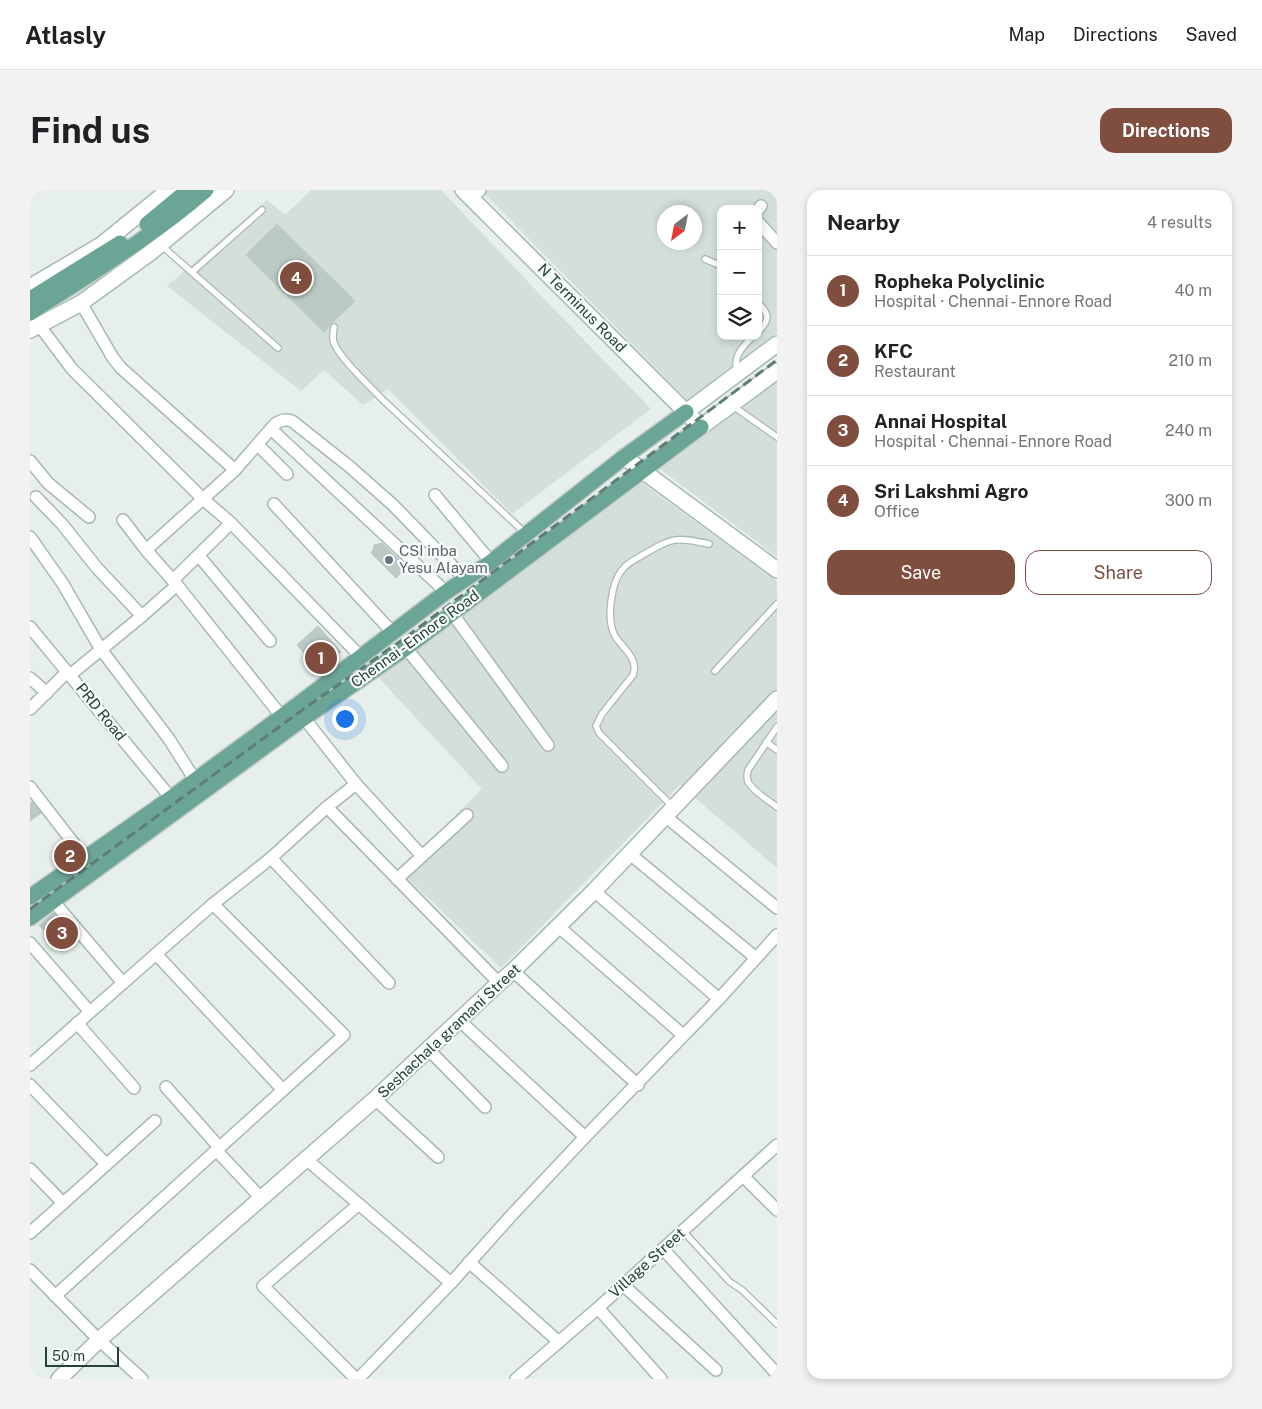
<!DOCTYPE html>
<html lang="en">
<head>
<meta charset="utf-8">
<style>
	:root { --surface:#fff; --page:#f2f2f2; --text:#202124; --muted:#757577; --line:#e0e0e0; --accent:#7f4e3f }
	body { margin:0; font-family:"Public Sans",sans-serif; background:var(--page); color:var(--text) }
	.controls { position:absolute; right:15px; top:15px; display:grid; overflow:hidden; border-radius:10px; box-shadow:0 2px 8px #0003 }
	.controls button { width:45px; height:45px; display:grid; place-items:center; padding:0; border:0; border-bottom:1px solid var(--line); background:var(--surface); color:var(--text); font:25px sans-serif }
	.compass { position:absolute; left:627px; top:15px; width:45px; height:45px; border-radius:50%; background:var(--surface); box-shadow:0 2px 8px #0003; rotate:212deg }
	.scale { position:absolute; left:15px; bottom:12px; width:74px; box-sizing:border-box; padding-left:5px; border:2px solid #24423a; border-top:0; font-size:14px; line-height:18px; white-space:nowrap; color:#24423a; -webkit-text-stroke:4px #f7fbf9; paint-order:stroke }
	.you { position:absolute; left:314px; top:528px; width:18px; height:18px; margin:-12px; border:4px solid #fff; border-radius:50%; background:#1a73e8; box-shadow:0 0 0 8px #1a73e833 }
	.badge { display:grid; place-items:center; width:32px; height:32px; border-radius:50%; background:var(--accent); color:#fff; font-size:16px; font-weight:700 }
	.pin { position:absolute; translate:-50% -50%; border:2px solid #fff; box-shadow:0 1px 5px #0006 }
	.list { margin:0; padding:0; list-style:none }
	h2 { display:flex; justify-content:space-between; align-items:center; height:65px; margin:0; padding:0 20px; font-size:21px }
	h2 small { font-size:16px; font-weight:400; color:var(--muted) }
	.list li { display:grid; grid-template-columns:32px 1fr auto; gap:15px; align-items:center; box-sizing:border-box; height:70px; padding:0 20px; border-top:1px solid var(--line) }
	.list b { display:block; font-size:19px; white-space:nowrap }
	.list p { margin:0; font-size:16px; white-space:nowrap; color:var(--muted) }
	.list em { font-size:16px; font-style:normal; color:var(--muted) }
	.actions { display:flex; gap:10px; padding:15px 20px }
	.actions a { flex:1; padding:11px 0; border:1px solid var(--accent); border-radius:15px; text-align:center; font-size:18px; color:var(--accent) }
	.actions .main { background:var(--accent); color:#fff }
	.icon { flex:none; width:28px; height:28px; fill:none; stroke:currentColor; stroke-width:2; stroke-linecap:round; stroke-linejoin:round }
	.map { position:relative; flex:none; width:747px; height:1189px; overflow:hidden; border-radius:15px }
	header { display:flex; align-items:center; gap:30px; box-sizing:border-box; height:70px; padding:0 25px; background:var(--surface); border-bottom:1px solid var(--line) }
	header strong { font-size:24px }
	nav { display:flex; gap:28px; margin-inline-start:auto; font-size:18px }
	.intro { display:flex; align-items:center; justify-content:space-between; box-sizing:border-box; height:120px; padding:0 30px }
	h1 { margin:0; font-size:35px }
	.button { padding:12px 22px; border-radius:15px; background:var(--accent); color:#fff; font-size:18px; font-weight:700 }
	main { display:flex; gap:30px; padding:0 30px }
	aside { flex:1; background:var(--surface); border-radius:15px; box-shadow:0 2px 8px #0003 }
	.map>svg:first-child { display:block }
	.built { fill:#d4dfda; fill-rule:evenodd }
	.building { fill:#bbcac4; stroke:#b8c9c2 }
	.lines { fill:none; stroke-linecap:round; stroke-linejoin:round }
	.service-casing { stroke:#a8b8b2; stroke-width:8 }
	.minor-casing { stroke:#a8b8b2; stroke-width:14 }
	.tertiary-casing { stroke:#a8b8b2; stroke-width:18 }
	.secondary-casing { stroke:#a4bbb3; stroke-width:18 }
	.primary-casing { stroke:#c2cac8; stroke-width:18 }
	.service { stroke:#fff; stroke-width:5.5 }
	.minor { stroke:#fff; stroke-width:11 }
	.tertiary { stroke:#fff; stroke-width:15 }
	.secondary { stroke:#fff; stroke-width:15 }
	.primary { stroke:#6aa596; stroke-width:15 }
	.rail { stroke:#5f7d75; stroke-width:3; stroke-dasharray:10 5; stroke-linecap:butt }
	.worship-dot { fill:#6b7280; stroke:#f7fbf9; stroke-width:2 }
	.labels { text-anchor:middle; stroke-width:4.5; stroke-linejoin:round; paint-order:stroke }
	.street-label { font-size:15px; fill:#24423a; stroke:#f7fbf9 }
	.worship-label { font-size:15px; fill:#5b616d; stroke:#f7fbf9; text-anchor:start }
</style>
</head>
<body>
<header>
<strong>Atlasly</strong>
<nav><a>Map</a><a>Directions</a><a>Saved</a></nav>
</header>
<div class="intro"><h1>Find us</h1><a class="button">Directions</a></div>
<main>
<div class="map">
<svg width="747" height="1189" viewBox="0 0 747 1189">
	<rect width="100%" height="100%" fill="#e6efeb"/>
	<g class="built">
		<path d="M281 0H411L520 115 621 219 482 324 358 199 333 215 294 180 271 201 137 96 237 10 255 25Z"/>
		<path d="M451 0H747V143L657 210ZM691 19H728V146H691ZM634 22H664V52H634Z"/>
		<path d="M747 192V367L630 279Z"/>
		<path d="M612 293 747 391V678L650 595 471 778 370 681 452 599 348 487Z"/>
	</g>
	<g class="building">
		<path d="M247 34 325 111 301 134 294 142 216 65Z"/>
		<path d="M352 353 377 377 366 388 341 363 343 360 344 355Z"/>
		<path d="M288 436 311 462 290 481 267 455Z"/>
		<path d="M2 612 11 623 0 631V613Z"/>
		<path d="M23 723 44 747 30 759 9 735Z"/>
	</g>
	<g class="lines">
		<defs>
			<g id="service">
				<path d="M132 56 248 158"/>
				<path d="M675 69 691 76"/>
				<path d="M162 82 232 20"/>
				<path d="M728 112C739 125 741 129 728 142"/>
				<path d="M304 137C303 143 302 148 304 153 311 170 340 196 353 210L495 343"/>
				<path d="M707 181C703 165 713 157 723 146"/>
				<path d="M703 216 747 247"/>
				<path d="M685 481 747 414"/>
				<path d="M747 537 718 580C717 584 717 589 718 592 724 602 738 610 747 617"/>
				<path d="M736 552 747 560"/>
				<path d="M642 616 569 543 566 536 572 524 603 485C609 468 593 459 585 446 576 430 581 393 592 380 597 373 604 370 611 366 642 348 644 346 679 354"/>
				<path d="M653 1041 700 1092 712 1100 747 1134"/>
			</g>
			<g id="minor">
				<path d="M442 8 450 0"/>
				<path d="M728 20 731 16"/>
				<path d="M728 32 747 53"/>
				<path d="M51 113 83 168 91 178 205 280"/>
				<path d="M9 135 42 179 173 309 201 333 330 466"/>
				<path d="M241 239 416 402"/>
				<path d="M228 255 257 284"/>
				<path d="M0 271 18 293 59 327"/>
				<path d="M405 305 461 372"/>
				<path d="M6 307 32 334 67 378 112 426"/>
				<path d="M244 314 363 443"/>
				<path d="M93 330 116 360 147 395 252 527"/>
				<path d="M0 347 33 394 70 458 139 549 165 590"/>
				<path d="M116 360 205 280 245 234C252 230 254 229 262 231L320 277 363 315 435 389"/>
				<path d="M169 366 240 451"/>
				<path d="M143 390 201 333"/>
				<path d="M422 423 518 555"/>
				<path d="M0 437 141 608"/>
				<path d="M376 458 472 576"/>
				<path d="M40 485 112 426 147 395"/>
				<path d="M0 488 17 503"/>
				<path d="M0 519 37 482"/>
				<path d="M326 594 392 666"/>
				<path d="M0 597 55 668"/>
				<path d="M297 617 469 793"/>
				<path d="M635 626 747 718"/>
				<path d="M600 664 726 768"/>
				<path d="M241 668 359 793"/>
				<path d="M367 689 437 625"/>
				<path d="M564 701 689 809"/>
				<path d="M23 711 93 793"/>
				<path d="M529 737 653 845"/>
				<path d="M0 753 60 822"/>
				<path d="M126 764 253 900"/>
				<path d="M483 781 608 895"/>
				<path d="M429 830 555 947"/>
				<path d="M47 833 104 898"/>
				<path d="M398 859 455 917"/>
				<path d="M0 875 126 764 183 714 241 668 297 617 326 594 274 528"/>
				<path d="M0 895 76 974"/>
				<path d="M136 897 189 957"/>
				<path d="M345 909 408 967"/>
				<path d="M186 960 231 1008"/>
				<path d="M276 969 421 1093"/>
				<path d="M0 979 33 1013"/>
				<path d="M713 986 747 1020"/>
				<path d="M0 1043 125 931"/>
				<path d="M633 1059 746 1183"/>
				<path d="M439 1072 529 1152"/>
				<path d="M0 1080 69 1150 112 1189"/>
				<path d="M593 1095 686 1180"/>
				<path d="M25 1106 314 845 183 714"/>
				<path d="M568 1118 631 1189"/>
				<path d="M326 1189 233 1096 328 1015"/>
				<path d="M328 1189 421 1093 479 1028 555 947 689 809 747 745"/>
				<path d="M486 1189 568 1118 747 955"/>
			</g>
			<g id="tertiary">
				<path d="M0 97 71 55 139 0"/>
				<path d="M0 140 51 113 120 63 196 0"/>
				<path d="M594 267 747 380"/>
				<path d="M29 1189 69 1150 345 909 469 793 483 781 564 701 747 509"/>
			</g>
			<g id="secondary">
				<path d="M433 0 671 237 747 181"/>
				<path d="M656 222 747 154"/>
			</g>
			<g id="primary">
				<path d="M117 34 158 0"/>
				<path d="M0 109 90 53"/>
				<path d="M0 123C60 84 122 47 176 0"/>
				<path d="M0 707 141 608 266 516 416 402 461 372 594 267 656 222"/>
				<path d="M0 728 274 528 376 458 671 237"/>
			</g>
		</defs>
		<use href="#service" class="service-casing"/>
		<use href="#minor" class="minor-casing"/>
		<use href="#tertiary" class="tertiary-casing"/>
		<use href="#secondary" class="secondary-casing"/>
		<use href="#primary" class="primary-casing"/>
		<use href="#service" class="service"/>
		<use href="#minor" class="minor"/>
		<use href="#tertiary" class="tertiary"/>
		<use href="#secondary" class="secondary"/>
		<use href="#primary" class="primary"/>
		<path class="rail" d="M0 719 275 518 372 450 747 170"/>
	</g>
	<circle class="worship-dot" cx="359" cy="370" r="5"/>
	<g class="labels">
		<g class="street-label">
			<text transform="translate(552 118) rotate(45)" y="5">N Terminus Road</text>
			<text transform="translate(385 449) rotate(-36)" y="5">Chennai - Ennore Road</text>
			<text transform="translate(71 522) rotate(51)" y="5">PRD Road</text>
			<text transform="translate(419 841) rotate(-43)" y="5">Seshachala gramani Street</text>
			<text transform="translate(617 1073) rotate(-42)" y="5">Village Street</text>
		</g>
		<g class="worship-label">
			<text x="369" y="366">CSI inba<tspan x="369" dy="17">Yesu Alayam</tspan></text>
		</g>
	</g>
</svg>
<div class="controls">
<button>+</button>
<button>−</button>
<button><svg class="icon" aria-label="layers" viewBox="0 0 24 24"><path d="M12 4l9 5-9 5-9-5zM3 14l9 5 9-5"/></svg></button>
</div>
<svg class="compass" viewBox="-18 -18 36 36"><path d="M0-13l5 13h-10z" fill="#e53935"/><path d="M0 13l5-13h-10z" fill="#757577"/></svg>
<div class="scale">50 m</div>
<div class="you"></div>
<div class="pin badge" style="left:291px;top:468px">1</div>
<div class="pin badge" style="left:40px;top:666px">2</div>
<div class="pin badge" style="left:32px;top:743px">3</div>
<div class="pin badge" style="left:266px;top:88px">4</div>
</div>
<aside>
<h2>Nearby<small>4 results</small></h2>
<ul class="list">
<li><span class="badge">1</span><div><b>Ropheka Polyclinic</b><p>Hospital · Chennai - Ennore Road</p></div><em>40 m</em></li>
<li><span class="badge">2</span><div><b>KFC</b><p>Restaurant</p></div><em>210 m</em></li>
<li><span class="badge">3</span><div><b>Annai Hospital</b><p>Hospital · Chennai - Ennore Road</p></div><em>240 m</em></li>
<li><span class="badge">4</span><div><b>Sri Lakshmi Agro</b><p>Office</p></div><em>300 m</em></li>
</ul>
<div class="actions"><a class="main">Save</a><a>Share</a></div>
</aside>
</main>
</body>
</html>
